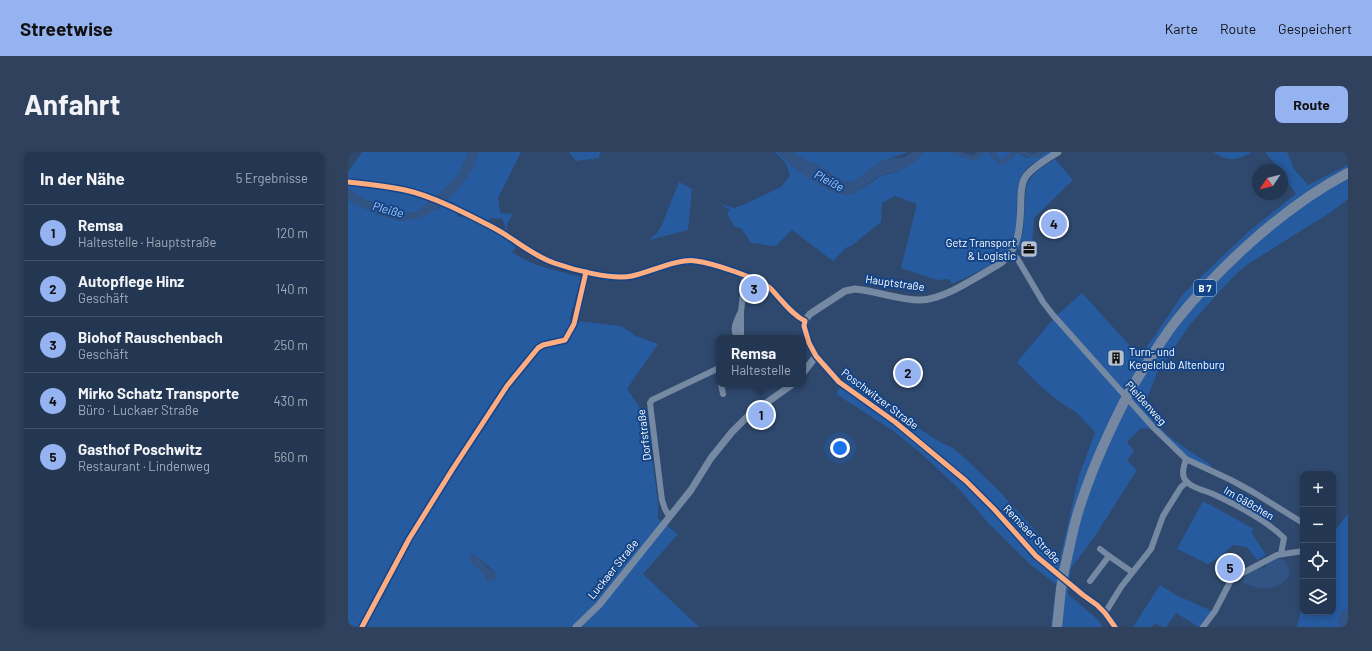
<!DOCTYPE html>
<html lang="de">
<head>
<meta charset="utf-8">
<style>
	:root { --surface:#233652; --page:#2f415c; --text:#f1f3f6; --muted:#a3abb8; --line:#405069; --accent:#95b2f1 }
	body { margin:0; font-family:Barlow,sans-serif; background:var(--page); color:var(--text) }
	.controls { position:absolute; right:12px; bottom:12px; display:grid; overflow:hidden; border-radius:8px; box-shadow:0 2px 6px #0003 }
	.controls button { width:36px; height:36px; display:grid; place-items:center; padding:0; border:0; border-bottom:1px solid var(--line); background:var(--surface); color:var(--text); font:20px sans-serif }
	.compass { position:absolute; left:904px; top:12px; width:36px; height:36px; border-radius:50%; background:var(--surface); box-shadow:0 2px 6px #0003; rotate:235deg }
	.you { position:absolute; left:492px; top:296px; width:14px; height:14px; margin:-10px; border:3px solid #fff; border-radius:50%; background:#1a73e8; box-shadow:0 0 0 6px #1a73e833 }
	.badge { display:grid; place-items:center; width:26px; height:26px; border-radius:50%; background:var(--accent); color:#111; font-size:13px; font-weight:700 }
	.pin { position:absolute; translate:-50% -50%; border:2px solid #fff; box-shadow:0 1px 4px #0006 }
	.popup { position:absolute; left:368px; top:183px; width:90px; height:52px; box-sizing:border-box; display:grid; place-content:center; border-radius:8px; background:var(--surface); filter:drop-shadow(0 1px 3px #0005); font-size:13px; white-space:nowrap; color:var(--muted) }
	.popup b { font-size:15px; color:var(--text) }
	.popup::after { content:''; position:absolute; left:50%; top:100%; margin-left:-8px; border:8px solid transparent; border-top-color:var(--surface) }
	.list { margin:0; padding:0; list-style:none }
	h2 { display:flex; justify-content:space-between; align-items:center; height:52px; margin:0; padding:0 16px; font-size:17px }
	h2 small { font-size:13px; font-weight:400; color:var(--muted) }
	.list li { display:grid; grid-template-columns:26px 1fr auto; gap:12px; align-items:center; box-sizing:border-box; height:56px; padding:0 16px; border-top:1px solid var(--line) }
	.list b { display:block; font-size:15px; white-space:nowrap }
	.list p { margin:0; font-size:13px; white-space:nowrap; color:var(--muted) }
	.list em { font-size:13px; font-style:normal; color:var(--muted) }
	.icon { flex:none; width:22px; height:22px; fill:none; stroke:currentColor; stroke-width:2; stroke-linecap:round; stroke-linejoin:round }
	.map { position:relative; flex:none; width:1000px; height:475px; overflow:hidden; border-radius:8px }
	header { display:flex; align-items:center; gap:24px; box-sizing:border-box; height:56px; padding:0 20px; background:var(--accent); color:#111 }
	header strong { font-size:19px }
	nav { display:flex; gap:22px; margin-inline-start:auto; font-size:14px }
	.intro { display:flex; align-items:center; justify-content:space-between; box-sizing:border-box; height:96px; padding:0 24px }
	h1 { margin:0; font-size:28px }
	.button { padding:10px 18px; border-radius:8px; background:var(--accent); color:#111; font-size:14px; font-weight:700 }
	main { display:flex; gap:24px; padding:0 24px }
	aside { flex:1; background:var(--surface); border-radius:8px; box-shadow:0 2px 6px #0003 }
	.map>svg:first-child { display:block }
	.green { fill:#275b9f; fill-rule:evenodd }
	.water { fill:#325485 }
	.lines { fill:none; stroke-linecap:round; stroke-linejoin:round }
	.minor { stroke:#7689a3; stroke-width:6 }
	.tertiary { stroke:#7689a3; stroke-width:7 }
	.trunk { stroke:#7688a1; stroke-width:10 }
	.trunk-bridge { stroke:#7688a1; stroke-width:10 }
	.cycleway-casing { stroke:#144488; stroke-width:8 }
	.cycleway { stroke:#ffac80; stroke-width:5 }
	.labels { text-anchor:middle; stroke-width:4; stroke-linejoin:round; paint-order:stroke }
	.shield { fill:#144488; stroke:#b8c7db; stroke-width:1 }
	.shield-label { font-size:10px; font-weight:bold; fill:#fff }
	.poi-label { font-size:11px; fill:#fff; stroke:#144488; text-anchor:end }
	.street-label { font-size:11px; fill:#fff; stroke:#144488 }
	.water-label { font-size:12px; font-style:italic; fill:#a6c9f6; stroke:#144488 }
</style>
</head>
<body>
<header>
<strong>Streetwise</strong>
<nav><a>Karte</a><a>Route</a><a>Gespeichert</a></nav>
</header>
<div class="intro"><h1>Anfahrt</h1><a class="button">Route</a></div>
<main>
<aside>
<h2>In der Nähe<small>5 Ergebnisse</small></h2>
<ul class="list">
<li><span class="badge">1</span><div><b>Remsa</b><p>Haltestelle · Hauptstraße</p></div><em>120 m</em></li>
<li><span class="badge">2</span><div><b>Autopflege Hinz</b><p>Geschäft</p></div><em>140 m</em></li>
<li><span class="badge">3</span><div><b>Biohof Rauschenbach</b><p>Geschäft</p></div><em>250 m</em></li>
<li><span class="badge">4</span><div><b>Mirko Schatz Transporte</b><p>Büro · Luckaer Straße</p></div><em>430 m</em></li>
<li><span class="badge">5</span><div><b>Gasthof Poschwitz</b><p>Restaurant · Lindenweg</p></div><em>560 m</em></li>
</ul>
</aside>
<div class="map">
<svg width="1000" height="475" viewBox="0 0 1000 475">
	<rect width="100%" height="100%" fill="#2f486d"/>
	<g class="green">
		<path d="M14 0H120L111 22 99 35 68 60 59 61 45 57 16 47 0 37V20Z"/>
		<path d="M130 0H173L150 46 152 61 165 62 159 72V80L155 78 158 77 154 66 151 67 144 66 138 69 98 49C110 36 128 18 130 0Z"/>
		<path d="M221 0H253L250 7 247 5 246 8 244 7 228 9Z"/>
		<path d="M427 0H430L446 16 475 35 512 38 532 24 549 20 573 3 575 0H603L622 8 636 0H641L647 9H661L669 1 680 6 694 3 697 0H706C696 6 682 11 676 20 661 40 678 77 657 102 649 112 617 126 604 132L601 127 589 128 553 116 569 52 547 44 534 51 533 70 503 94 499 95 485 109 444 78 428 94C419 94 412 91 403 91L394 77 386 74 379 62 382 58 372 52 386 56 397 52 433 35 442 24 438 11Z"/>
		<path d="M445 0H560L535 9 526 14 507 29 496 30 470 13 459 9Z"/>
		<path d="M647 0H664L654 8 651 6Z"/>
		<path d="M865 0H904C889 9 881 10 865 0Z"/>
		<path d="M917 0H939L946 17 960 33 1000 13V47L983 60 900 112 887 123 871 140 841 174 809 221 795 256 819 283 840 298 863 313V317L836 302 804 277 793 276 779 290 786 299 779 308 789 318 747 384 723 416 720 442 749 467 755 475H703L708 432 684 414 642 373 611 337 574 302 544 278 488 242 502 219 519 238 548 258 562 271 592 290 605 296 619 308 653 341 712 406 731 324 747 280 729 261 712 250 691 233 669 210 708 164 734 141 792 205 835 142 900 80 948 42 934 21V18H932Z"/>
		<path d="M707 7 725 28 686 66 684 96 677 102H675L670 97V95L675 80 678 35C683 20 695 15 707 7Z"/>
		<path d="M331 30 344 37 340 78 301 88 309 81 313 75Z"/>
		<path d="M0 48 28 62 52 69 91 56 93 54 110 60 109 64 112 65 117 64 149 81 168 95 164 100C185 115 210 119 234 125L221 168 273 174 288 184 310 192 279 237 289 251 294 260 305 313 310 351V367L330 382 295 422 351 475H0ZM124 402 131 406 147 420 148 424 147 427 138 424 135 420 124 412Z"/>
		<path d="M855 349 906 377 903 380 918 403 909 408 899 395 885 393 870 406 860 412 829 397Z"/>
		<path d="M1000 362V475H949L953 459 955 456V460H985V381Z"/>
		<path d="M812 433 830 444 864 459 851 475 828 461 818 475H814L807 471 804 475H785Z"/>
	</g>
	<g class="water">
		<path d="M120 0H130C128 15 118 28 108 39 69 80 46 74 0 48V37L16 47 45 57 59 61 68 60 99 35 111 22Z"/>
		<path d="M430 0H445L459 9 470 13 496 30 507 29 526 14 535 9 546 6H555L565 0H575C564 18 552 18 534 23 523 26 516 37 505 42 486 50 442 14 430 0Z"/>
		<path d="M603 0H613L625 4 630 0H638L628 8 624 9Z"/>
		<path d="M641 0H647L651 6 654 8 664 0H678L684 2 691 0H697C685 11 682 4 669 1L661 9 654 13 650 12Z"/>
		<path d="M124 402C131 405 136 411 141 417 142 417 146 420 147 420 151 426 144 431 139 430L135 420 124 412 121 404Z"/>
		<path d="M928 406 936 408C949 421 936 435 920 436 912 437 903 434 895 431L894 429 899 421 913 414 914 416 918 415V411Z"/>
		<path d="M1000 457V475H993L990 468 994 459Z"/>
	</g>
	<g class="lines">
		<g class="minor">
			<path d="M0 30C19 32 38 34 57 38 85 44 121 63 146 76 167 87 183 103 206 111 226 118 263 128 284 124 303 120 330 106 348 109 364 111 410 126 422 136 433 147 443 162 457 169"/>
			<path d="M663 101 669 106 695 150 705 163 805 275 838 307 883 328 905 340 955 371"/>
			<path d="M389 186C384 176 388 171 392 161"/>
			<path d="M392 186 393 183V160L397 124"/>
			<path d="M373 232 375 242"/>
			<path d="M838 307C836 315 832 323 839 330 846 337 856 338 865 342 889 353 917 367 936 386L933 402"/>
			<path d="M321 364 317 357 314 348 302 251 304 248 371 216"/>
			<path d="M752 397 761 404"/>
			<path d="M742 429 761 404 784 420"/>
			<path d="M757 461 773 435 803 397 815 364 833 335 839 330"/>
			<path d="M855 475 867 459 882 430 887 425 929 403 955 399"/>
		</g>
		<g class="tertiary">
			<path d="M710 0C699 7 686 14 678 24 674 30 673 38 673 45 672 68 674 95 653 111 632 123 596 148 572 148 550 148 529 139 507 137L497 139 462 162 458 167 456 174 461 191 468 204 491 230 547 270 618 329 646 357 688 404 735 443 749 453 757 461 767 475"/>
			<path d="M455 221 468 204"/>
			<path d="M228 475 251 453 343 338 363 306 384 280 400 264 445 232"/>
		</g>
		<g class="trunk">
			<path d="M782 238C797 215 811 191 828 169 872 114 937 54 1000 21"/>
			<path d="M716 419C720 403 723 387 727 371 738 330 755 292 774 254"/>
			<path d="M709 475 713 437"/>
		</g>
		<g class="trunk-bridge">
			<path d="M774 254 782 238"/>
			<path d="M713 437 716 419"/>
		</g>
		<defs>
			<g id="cycleway">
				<path d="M0 30C19 32 38 34 57 38 85 44 121 63 146 76 167 87 183 103 206 111 226 118 263 128 284 124 303 120 330 106 348 109 364 111 410 126 422 136 433 147 443 162 457 169L456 174 461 191 468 204 491 230 547 270 618 329 646 357 688 404 735 443 749 453 757 461 767 475"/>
				<path d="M14 475 61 387 104 318 159 234 190 196 195 193 217 188 226 172 238 120"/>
			</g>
		</defs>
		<use href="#cycleway" class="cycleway-casing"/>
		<use href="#cycleway" class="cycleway"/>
	</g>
	<defs>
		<symbol id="office-square" viewBox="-11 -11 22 22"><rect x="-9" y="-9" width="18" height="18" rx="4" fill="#b6bfcc" stroke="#144488"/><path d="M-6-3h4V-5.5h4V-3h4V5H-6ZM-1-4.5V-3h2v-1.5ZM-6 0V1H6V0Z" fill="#111"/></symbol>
		<symbol id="building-square" viewBox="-11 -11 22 22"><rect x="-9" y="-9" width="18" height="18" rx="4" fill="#b6bfcc" stroke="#144488"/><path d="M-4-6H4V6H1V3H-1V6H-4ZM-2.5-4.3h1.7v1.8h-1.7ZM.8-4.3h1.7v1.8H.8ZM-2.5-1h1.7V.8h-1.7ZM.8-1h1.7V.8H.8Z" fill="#111"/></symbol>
	</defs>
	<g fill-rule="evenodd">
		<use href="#office-square" x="671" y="87" width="20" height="20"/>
		<use href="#building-square" x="758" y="196" width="20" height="20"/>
	</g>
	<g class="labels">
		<rect class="shield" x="846" y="128" width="22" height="16" rx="3"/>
		<g class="shield-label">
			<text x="857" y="140">B 7</text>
		</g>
		<g class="poi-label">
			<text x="668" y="95">Getz Transport<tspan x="668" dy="13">&amp; Logistic</tspan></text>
			<text x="781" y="204" text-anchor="start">Turn- und<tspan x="781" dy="13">Kegelclub Altenburg</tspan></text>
		</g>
		<g class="street-label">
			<text transform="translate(547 131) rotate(8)" y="4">Hauptstraße</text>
			<text transform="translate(532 247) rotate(37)" y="4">Poschwitzer Straße</text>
			<text transform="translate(798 251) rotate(48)" y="4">Pleißenweg</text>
			<text transform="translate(296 283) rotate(-97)" y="4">Dorfstraße</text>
			<text transform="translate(901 351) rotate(30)" y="4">Im Gäßchen</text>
			<text transform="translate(684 382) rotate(46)" y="4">Remsaer Straße</text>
			<text transform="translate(265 417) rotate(-51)" y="4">Luckaer Straße</text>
		</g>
		<g class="water-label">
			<text transform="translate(481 29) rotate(28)" y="4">Pleiße</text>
			<text transform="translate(40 58) rotate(15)" y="4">Pleiße</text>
		</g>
	</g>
</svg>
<div class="controls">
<button>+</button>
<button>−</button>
<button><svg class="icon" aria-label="locate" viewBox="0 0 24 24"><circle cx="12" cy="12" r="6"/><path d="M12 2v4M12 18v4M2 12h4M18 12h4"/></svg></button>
<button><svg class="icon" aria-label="layers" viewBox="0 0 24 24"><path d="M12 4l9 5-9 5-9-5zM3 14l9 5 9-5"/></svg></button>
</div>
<svg class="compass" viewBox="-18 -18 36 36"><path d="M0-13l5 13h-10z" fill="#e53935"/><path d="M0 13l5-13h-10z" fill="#a3abb8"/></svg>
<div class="you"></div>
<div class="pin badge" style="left:413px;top:263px">1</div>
<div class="popup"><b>Remsa</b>Haltestelle</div>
<div class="pin badge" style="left:560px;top:221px">2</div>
<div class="pin badge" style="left:406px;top:137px">3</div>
<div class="pin badge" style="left:706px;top:72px">4</div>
<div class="pin badge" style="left:882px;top:416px">5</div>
</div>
</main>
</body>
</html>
